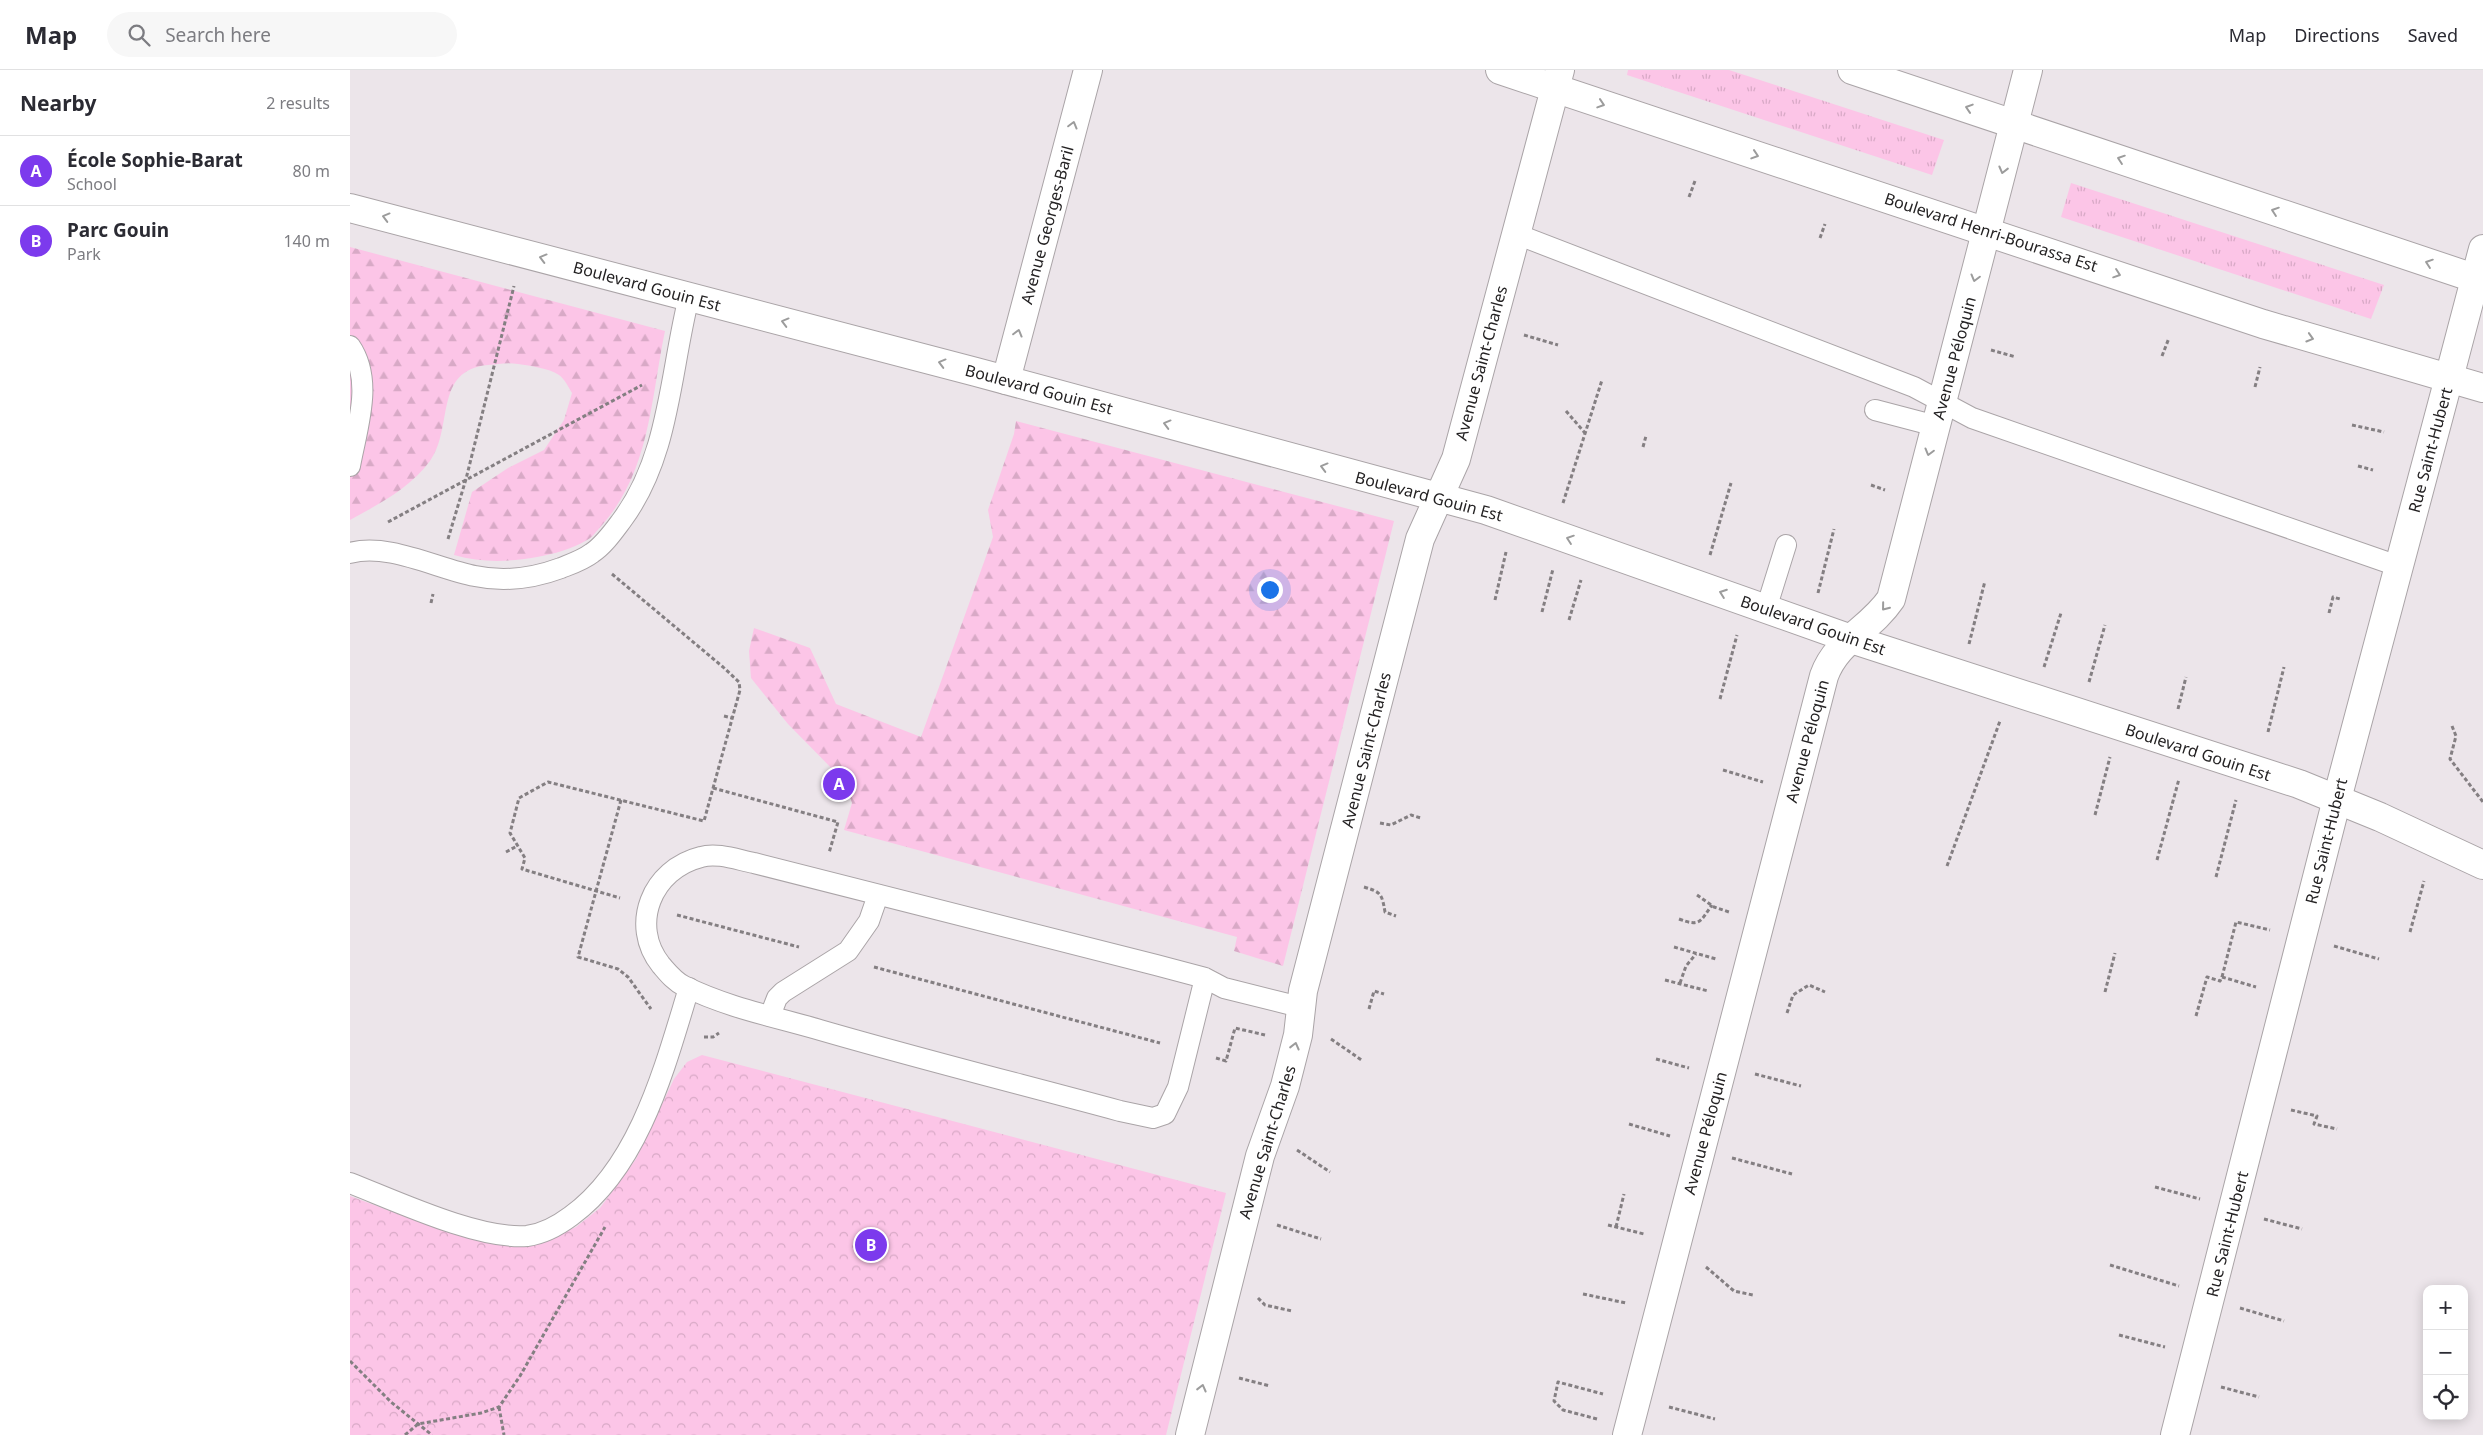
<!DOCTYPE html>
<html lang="en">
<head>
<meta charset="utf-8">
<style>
	:root { --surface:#fff; --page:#f7f7f7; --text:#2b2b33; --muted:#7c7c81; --line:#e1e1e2; --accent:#7c3aed }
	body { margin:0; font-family:"Noto Sans",sans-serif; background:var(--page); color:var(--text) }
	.controls { position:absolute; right:15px; bottom:15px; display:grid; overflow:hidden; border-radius:10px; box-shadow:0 2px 12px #0003 }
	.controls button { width:45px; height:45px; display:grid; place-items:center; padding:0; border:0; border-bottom:1px solid var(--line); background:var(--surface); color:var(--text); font:25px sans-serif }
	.you { position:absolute; left:919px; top:519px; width:18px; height:18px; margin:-12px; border:4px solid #fff; border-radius:50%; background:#1a73e8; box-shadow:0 0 0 8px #1a73e833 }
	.badge { display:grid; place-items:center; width:32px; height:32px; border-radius:50%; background:var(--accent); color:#fff; font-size:16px; font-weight:700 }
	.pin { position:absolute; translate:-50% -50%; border:2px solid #fff; box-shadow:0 1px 5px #0006 }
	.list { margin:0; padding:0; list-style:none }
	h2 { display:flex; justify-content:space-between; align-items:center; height:65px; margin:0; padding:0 20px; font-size:21px }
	h2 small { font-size:16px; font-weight:400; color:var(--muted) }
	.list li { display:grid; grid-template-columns:32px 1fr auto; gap:15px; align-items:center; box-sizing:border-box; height:70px; padding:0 20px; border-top:1px solid var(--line) }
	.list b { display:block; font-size:19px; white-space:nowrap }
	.list p { margin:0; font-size:16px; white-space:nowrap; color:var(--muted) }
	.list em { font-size:16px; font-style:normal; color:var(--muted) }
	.icon { flex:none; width:28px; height:28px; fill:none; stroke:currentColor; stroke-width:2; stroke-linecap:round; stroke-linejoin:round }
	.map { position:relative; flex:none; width:2133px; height:1365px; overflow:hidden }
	header { display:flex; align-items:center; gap:30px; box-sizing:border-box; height:70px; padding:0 25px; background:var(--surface); border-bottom:1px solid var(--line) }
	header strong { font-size:24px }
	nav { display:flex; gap:28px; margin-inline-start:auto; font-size:18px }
	.search { width:350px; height:45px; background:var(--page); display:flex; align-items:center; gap:12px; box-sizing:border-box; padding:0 18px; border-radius:28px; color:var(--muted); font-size:19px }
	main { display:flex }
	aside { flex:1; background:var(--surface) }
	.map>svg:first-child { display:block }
	.grass { fill:url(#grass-tufts) }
	.forest { fill:url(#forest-firs) }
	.park { fill:url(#park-crowns) }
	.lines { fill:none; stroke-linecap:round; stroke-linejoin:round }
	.service-casing { stroke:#aaa4a7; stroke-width:22 }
	.minor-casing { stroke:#aaa4a7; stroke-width:30 }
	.tertiary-casing { stroke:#aaa4a7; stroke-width:30 }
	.secondary-casing { stroke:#aaa4a7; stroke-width:30 }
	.primary-casing { stroke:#aaa4a7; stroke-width:30 }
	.path { stroke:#847f82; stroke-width:3; stroke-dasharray:4 2.5; stroke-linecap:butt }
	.service { stroke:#fff; stroke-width:20 }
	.minor { stroke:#fff; stroke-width:28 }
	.tertiary { stroke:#fff; stroke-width:28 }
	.secondary { stroke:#fff; stroke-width:28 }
	.primary { stroke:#fff; stroke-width:28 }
	.oneway { stroke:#9c9c9c }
	.labels { text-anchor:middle; stroke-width:5; stroke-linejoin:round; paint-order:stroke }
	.street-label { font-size:16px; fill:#242223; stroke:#fff }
</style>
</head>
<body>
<header>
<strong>Map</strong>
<div class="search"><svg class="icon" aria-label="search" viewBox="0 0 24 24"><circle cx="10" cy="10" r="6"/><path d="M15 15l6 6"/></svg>Search here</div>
<nav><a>Map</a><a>Directions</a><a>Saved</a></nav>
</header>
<main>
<aside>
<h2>Nearby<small>2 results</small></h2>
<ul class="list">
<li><span class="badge">A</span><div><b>École Sophie-Barat</b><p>School</p></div><em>80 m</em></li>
<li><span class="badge">B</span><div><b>Parc Gouin</b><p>Park</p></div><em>140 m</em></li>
</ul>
</aside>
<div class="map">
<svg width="2133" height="1365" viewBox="0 0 2133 1365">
	<defs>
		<pattern id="grass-tufts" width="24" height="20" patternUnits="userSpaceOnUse" patternTransform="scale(1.25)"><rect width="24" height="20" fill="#fcc5e7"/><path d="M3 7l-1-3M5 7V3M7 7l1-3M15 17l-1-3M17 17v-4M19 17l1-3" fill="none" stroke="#d8a9c6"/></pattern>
		<pattern id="forest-firs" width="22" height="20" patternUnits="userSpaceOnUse" patternTransform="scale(1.25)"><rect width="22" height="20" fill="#fcc5e7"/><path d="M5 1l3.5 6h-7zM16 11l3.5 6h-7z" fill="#d8a9c6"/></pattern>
		<pattern id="park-crowns" width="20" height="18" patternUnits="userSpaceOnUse" patternTransform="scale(1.25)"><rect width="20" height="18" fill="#fcc5e7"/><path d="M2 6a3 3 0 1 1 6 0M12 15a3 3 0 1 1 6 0" fill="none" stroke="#d8a9c6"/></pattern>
	</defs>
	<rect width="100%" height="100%" fill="#ece5ea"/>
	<g class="grass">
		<path d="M1278 0H1379L1594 70 1582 105 1277 5Z"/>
		<path d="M1721 113 2034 215 2021 249 1711 147Z"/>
	</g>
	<g class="forest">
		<path d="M0 177 315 261C301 328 300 400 253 454 248 459 243 467 237 470 222 479 204 484 187 487 159 492 132 493 104 485L122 422 158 398 194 380 214 350 222 323C219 318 214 308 209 305 198 298 181 296 168 294 158 292 148 294 138 295 83 300 104 358 80 391 59 419 29 434 0 450Z"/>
		<path d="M666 351 1044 451 933 896 884 881 887 867 494 760 502 733 495 712 438 654 401 608 399 581 404 558 460 578 486 634 571 667 643 467 638 440 664 364Z"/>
	</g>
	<path class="park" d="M352 985 876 1123 816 1365H0V1126L67 1151 197 1170 226 1157 250 1138 286 1089 324 1009 337 992Z"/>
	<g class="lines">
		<defs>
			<g id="service">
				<path d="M1166 164 1564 317 1622 348 2048 496"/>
				<path d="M0 276C24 311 7 357 0 396"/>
				<path d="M1525 340 1586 356"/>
				<path d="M0 483C37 472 88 499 125 506 153 512 184 508 211 498 221 494 233 490 242 483 254 475 263 462 272 450 320 385 320 302 339 227"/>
				<path d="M1416 539 1436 475"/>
				<path d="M855 908 828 1017 815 1044 803 1048 770 1041C670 1014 570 989 470 960 425 947 376 937 334 916 324 911 318 903 311 895 279 855 302 799 351 787 367 782 388 790 404 793L806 895 855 908 874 918 950 937"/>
				<path d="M420 946 427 928 433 922 498 881 519 851 528 825"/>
				<path d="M0 1113C46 1131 129 1170 177 1166 192 1164 209 1155 221 1146 290 1096 315 996 339 918"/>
			</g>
			<g id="minor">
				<path d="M656 310 738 0"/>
				<path d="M840 1365 910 1086 935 1016 948 965 953 921 1070 469 1106 389 1210 0"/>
				<path d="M1277 1365 1474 606C1487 570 1520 560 1541 529L1678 0"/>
				<path d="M1825 1365 1987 729"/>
			</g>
			<g id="tertiary">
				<path d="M0 138 626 302 1136 440 1501 569 1949 714 2030 747 2133 795"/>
				<path d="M1987 729 2099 308"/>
			</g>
			<path id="secondary" d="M2099 308 2133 179"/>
			<g id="primary">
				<path d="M1150 0 1913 254 2133 318"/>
				<path d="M1502 0 2133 211"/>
			</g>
		</defs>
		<use href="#service" class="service-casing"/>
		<use href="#minor" class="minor-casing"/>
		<use href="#tertiary" class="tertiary-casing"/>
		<use href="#secondary" class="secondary-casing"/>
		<use href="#primary" class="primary-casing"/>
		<g class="path">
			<path d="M1339 127 1345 111"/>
			<path d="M1470 168 1475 154"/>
			<path d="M1174 265 1208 275"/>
			<path d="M1641 280 1666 287"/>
			<path d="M1812 286 1819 268"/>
			<path d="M1905 317 1910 297"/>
			<path d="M1216 341 1235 363"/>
			<path d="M2002 355 2034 362"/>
			<path d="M1293 377 1296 366"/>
			<path d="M2008 396 2023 400"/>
			<path d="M1521 415 1535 420"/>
			<path d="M1213 433 1252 310"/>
			<path d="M38 452 292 315"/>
			<path d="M98 469 116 409 164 216"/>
			<path d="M1360 485 1381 413"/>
			<path d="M262 504 373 597 389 612 390 620 354 751 198 712 169 728 160 763 175 788 172 799 270 828"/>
			<path d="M1468 523 1484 459"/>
			<path d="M1145 530 1156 482"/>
			<path d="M81 533 83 524"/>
			<path d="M1192 542 1203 499"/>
			<path d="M1979 543 1983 527 1990 529"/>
			<path d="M1219 550 1231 510"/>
			<path d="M1619 574 1635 511"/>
			<path d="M1694 597 1711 543"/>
			<path d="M1739 612 1755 555"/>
			<path d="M1370 629 1387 565"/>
			<path d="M1828 639 1836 607"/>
			<path d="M374 646 382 648"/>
			<path d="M2102 656 2106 666 2100 689 2133 732"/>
			<path d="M1918 662 1934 597"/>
			<path d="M1373 700 1413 712"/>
			<path d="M363 718 488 752 479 783"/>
			<path d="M271 730 228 887 268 899 278 907 301 939"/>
			<path d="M1745 745 1760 687"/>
			<path d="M1030 753 1041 755 1061 745 1071 748"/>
			<path d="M156 782 167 776"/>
			<path d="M1807 790 1829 709"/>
			<path d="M1597 796 1650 651"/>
			<path d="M1866 807 1886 730"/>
			<path d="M1014 817C1031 822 1032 824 1035 842L1046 846"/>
			<path d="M1347 825 1364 837 1379 842"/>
			<path d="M327 845 449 877"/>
			<path d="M1329 849C1350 857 1350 852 1362 835"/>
			<path d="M2060 862 2074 811"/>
			<path d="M1984 876 2029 889"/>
			<path d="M1324 877 1366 889"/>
			<path d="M524 897 810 973"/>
			<path d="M1872 907 1886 852 1920 860"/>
			<path d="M1315 910 1358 921"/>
			<path d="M1330 913 1336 896 1346 884"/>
			<path d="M1755 922 1765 883"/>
			<path d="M1019 939 1024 921 1034 924"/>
			<path d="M1437 943 1443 925 1459 915 1475 922"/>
			<path d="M1846 946 1857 907 1870 911 1872 907 1906 917"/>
			<path d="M354 967H363L369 963"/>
			<path d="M981 969 1013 991"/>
			<path d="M866 988 876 991 885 958 915 965"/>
			<path d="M1306 989 1339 998"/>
			<path d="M1405 1004 1451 1016"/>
			<path d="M1941 1040 1967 1046 1964 1054 1987 1059"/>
			<path d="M1279 1054 1320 1066"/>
			<path d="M947 1080 980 1102"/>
			<path d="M1382 1088 1442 1104"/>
			<path d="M1805 1117 1850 1129"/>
			<path d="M1914 1149 1952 1159"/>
			<path d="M927 1155 971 1169"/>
			<path d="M1258 1155 1294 1164"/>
			<path d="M1266 1157 1274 1124"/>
			<path d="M1760 1195 1829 1216"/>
			<path d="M1356 1197 1384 1221 1403 1225"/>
			<path d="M1233 1224 1276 1233"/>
			<path d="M908 1228 915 1235 942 1241"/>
			<path d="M1890 1238 1934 1251"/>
			<path d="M1769 1265 1815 1277"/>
			<path d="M0 1291 41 1332 82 1365"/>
			<path d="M889 1308 920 1316"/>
			<path d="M1871 1317 1909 1327"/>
			<path d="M149 1337 154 1365"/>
			<path d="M1319 1337 1365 1349"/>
			<path d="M1247 1349 1213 1340 1204 1331 1208 1312 1253 1324"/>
			<path d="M55 1365 68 1354 131 1343 149 1337 170 1306 255 1157"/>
		</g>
		<use href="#service" class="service"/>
		<use href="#minor" class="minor"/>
		<use href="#tertiary" class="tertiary"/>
		<use href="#secondary" class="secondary"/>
		<use href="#primary" class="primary"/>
	</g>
	<defs><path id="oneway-chevron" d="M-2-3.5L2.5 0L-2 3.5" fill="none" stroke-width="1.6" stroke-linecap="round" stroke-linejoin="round" transform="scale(1.25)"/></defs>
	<g class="oneway">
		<use href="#oneway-chevron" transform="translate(1251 34) rotate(18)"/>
		<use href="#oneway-chevron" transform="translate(1619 38) rotate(-162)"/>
		<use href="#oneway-chevron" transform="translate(723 55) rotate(-75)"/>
		<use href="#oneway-chevron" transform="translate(1405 85) rotate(18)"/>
		<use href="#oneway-chevron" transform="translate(1771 89) rotate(-161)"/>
		<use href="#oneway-chevron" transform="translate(1653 100) rotate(104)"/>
		<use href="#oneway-chevron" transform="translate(1925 141) rotate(-161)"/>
		<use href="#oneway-chevron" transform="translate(36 147) rotate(-165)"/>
		<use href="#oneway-chevron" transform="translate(193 188) rotate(-165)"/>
		<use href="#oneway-chevron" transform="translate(2079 193) rotate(-161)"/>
		<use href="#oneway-chevron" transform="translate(1767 204) rotate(19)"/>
		<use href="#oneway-chevron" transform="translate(1625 208) rotate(105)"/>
		<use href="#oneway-chevron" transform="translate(435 252) rotate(-165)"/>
		<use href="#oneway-chevron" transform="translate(668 263) rotate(-75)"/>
		<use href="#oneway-chevron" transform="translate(1960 268) rotate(17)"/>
		<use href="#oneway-chevron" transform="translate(592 293) rotate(-165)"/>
		<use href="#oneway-chevron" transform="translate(817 354) rotate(-165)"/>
		<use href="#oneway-chevron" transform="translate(1579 382) rotate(105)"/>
		<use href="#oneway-chevron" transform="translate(974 397) rotate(-165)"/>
		<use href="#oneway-chevron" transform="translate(1220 469) rotate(-161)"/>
		<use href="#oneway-chevron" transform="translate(1373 523) rotate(-160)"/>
		<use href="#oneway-chevron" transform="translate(1535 537) rotate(129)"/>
		<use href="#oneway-chevron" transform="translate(945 976) rotate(-76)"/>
		<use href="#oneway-chevron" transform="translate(852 1318) rotate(-76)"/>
	</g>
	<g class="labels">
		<g class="street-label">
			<text transform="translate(697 155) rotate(-75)" y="6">Avenue Georges-Baril</text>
			<text transform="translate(1641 162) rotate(18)" y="6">Boulevard Henri-Bourassa Est</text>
			<text transform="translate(297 216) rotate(15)" y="6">Boulevard Gouin Est</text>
			<text transform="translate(1604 288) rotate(-75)" y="6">Avenue Péloquin</text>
			<text transform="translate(1131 293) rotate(-75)" y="6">Avenue Saint-Charles</text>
			<text transform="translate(689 319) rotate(15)" y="6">Boulevard Gouin Est</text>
			<text transform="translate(2080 380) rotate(-75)" y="6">Rue Saint-Hubert</text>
			<text transform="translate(1079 426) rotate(15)" y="6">Boulevard Gouin Est</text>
			<text transform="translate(1463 555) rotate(19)" y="6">Boulevard Gouin Est</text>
			<text transform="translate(1457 671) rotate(-75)" y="6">Avenue Péloquin</text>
			<text transform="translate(1016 680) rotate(-76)" y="6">Avenue Saint-Charles</text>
			<text transform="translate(1848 682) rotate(18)" y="6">Boulevard Gouin Est</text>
			<text transform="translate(1976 771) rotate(-76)" y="6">Rue Saint-Hubert</text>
			<text transform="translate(1355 1063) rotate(-75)" y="6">Avenue Péloquin</text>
			<text transform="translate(917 1072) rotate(-73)" y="6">Avenue Saint-Charles</text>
			<text transform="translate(1877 1164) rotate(-76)" y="6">Rue Saint-Hubert</text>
		</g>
	</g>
</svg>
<div class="controls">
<button>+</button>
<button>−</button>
<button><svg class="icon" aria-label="locate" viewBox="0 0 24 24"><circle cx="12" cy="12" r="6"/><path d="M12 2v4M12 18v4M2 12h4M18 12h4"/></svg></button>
</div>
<div class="you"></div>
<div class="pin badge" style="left:489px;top:714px">A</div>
<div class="pin badge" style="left:521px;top:1175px">B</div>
</div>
</main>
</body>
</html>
